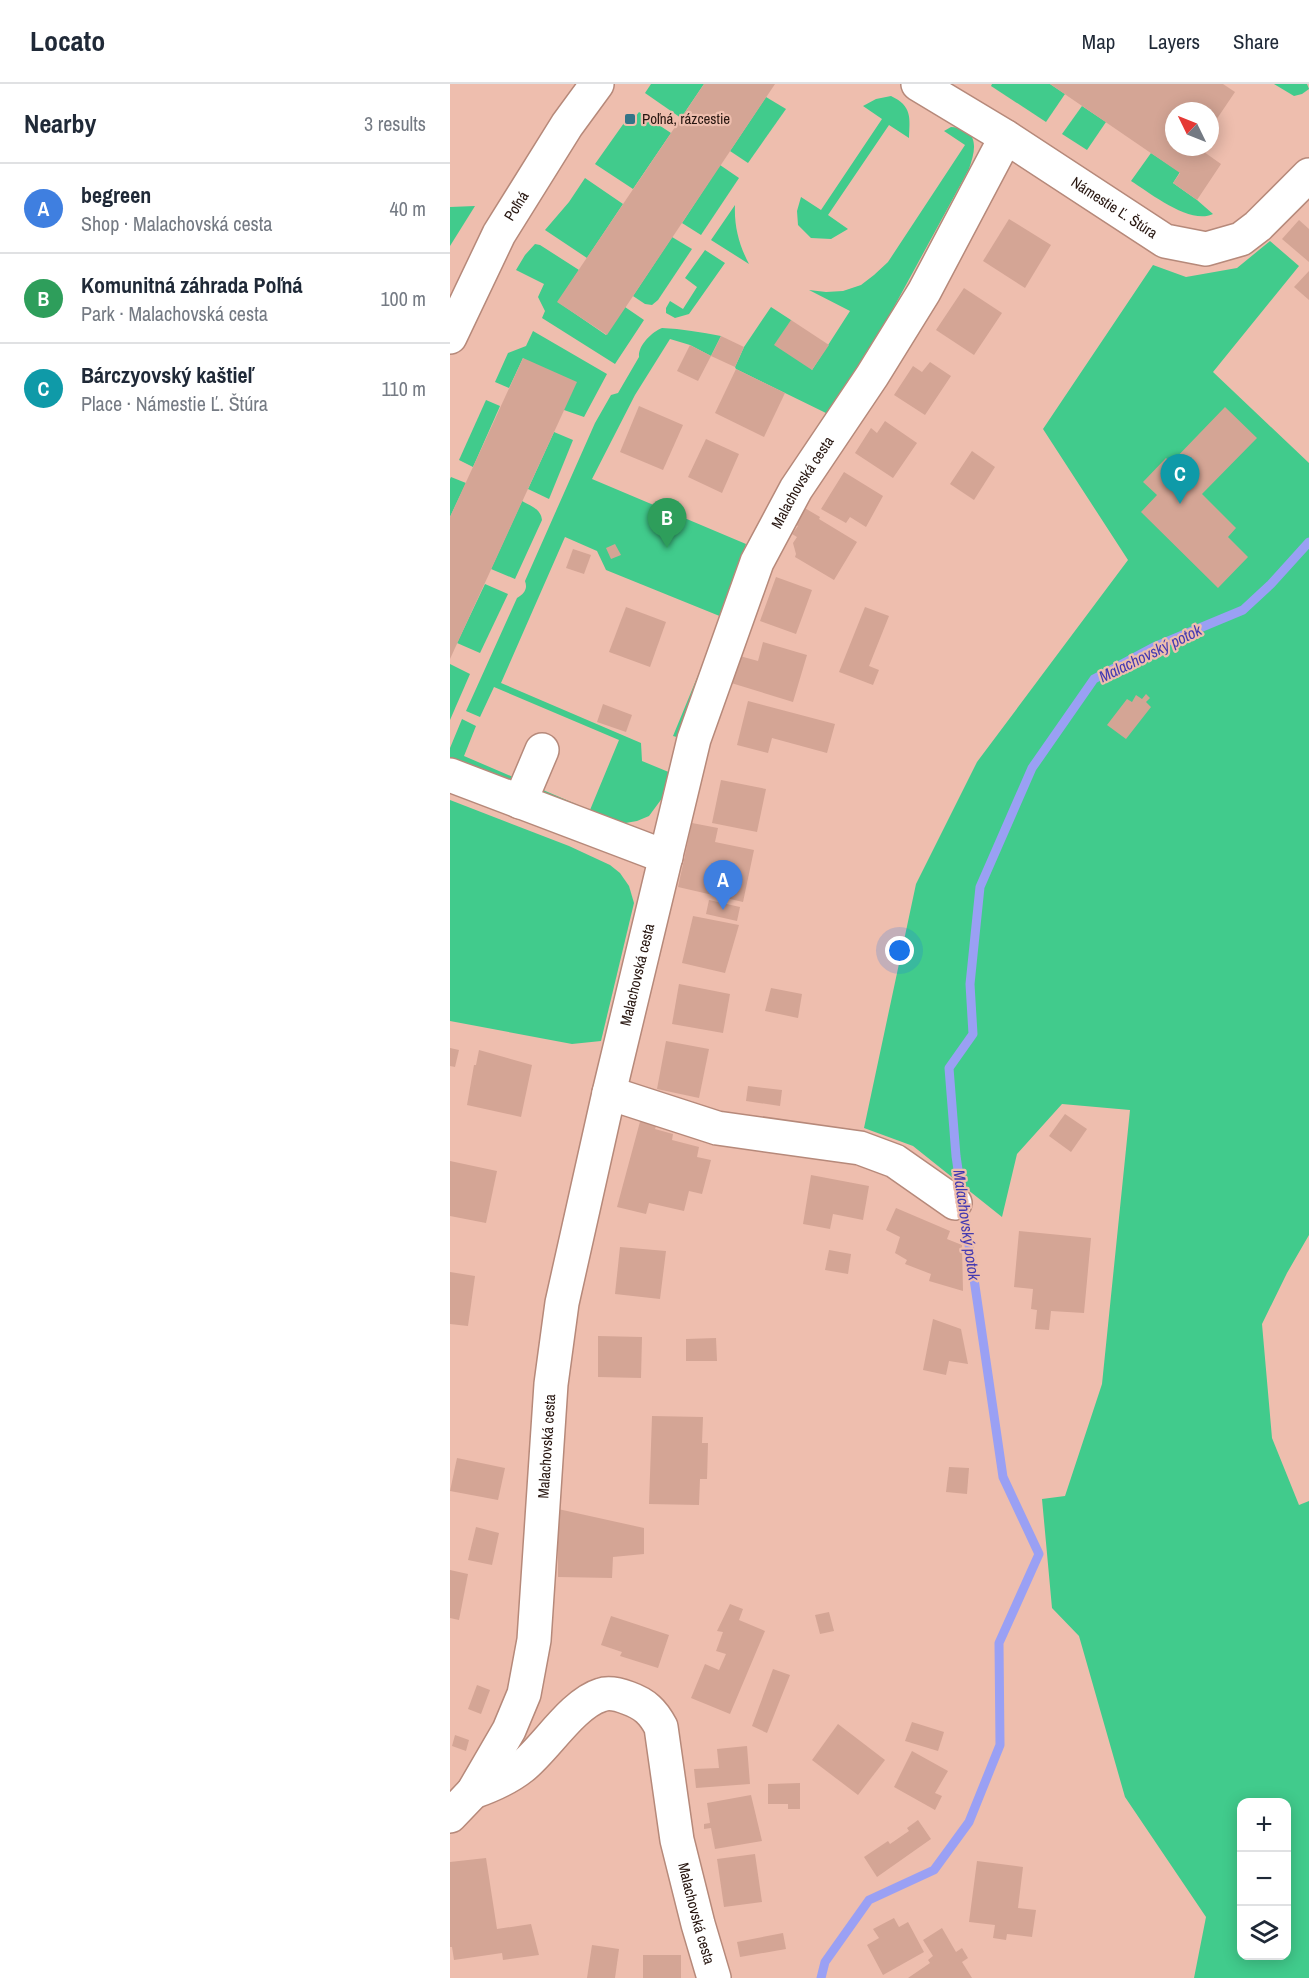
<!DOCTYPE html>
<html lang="en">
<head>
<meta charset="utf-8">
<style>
	:root { --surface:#fff; --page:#f6f6f7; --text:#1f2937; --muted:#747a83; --line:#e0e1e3; --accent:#337487 }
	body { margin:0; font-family:"Archivo Narrow",sans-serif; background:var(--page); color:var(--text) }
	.controls { position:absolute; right:18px; bottom:18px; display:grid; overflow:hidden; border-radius:12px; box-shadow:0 3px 15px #0003 }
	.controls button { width:54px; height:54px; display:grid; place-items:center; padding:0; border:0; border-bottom:2px solid var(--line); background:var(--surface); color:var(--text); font:30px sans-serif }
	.compass { position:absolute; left:715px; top:18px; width:54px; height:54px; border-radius:50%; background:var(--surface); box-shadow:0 3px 15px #0003; rotate:313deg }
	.you { position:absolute; left:450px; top:867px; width:21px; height:21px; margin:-15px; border:4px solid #fff; border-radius:50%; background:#1a73e8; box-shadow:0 0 0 9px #1a73e833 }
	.badge { display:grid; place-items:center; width:39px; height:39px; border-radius:50%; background:var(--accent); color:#fff; font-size:20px; font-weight:700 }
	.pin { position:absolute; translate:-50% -50px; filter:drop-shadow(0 2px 3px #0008) }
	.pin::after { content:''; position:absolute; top:32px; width:21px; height:18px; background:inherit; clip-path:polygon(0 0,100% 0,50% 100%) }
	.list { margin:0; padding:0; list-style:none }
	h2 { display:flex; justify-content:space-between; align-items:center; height:78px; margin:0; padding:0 24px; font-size:26px }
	h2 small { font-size:20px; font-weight:400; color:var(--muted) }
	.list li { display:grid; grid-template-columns:39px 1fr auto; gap:18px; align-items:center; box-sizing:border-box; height:90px; padding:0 24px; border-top:2px solid var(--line) }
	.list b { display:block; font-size:22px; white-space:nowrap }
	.list p { margin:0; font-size:20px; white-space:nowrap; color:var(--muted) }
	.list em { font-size:20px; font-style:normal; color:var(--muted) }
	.icon { flex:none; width:33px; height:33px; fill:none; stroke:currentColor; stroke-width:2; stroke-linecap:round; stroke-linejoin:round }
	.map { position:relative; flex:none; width:859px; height:1894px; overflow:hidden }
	header { display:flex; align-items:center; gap:36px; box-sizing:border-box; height:84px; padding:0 30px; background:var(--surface); border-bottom:2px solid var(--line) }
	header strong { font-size:28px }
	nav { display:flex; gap:33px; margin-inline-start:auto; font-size:21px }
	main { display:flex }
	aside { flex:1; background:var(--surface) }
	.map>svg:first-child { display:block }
	.green { fill:#41cb8c; fill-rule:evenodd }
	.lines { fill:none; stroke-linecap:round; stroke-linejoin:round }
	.stream { stroke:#9aa0f4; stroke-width:9 }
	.building { fill:#d4a595 }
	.minor-casing { stroke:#b6897a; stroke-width:36 }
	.minor { stroke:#fff; stroke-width:33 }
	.poi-dot { fill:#337487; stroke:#eebeae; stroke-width:2 }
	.labels { text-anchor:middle; stroke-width:4.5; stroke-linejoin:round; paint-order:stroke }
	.poi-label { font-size:15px; fill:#271610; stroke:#eebeae; text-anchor:start }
	.street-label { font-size:15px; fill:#271610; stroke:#eebeae }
	.water-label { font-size:16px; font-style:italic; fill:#443ab1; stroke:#eebeae }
</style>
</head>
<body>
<header>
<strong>Locato</strong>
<nav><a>Map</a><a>Layers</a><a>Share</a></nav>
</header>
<main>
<aside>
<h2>Nearby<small>3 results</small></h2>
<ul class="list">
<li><span class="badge" style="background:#3f7fe0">A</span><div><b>begreen</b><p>Shop · Malachovská cesta</p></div><em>40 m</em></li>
<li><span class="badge" style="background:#2e9e5b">B</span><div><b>Komunitná záhrada Poľná</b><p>Park · Malachovská cesta</p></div><em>100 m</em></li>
<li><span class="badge" style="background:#0f9aa8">C</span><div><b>Bárczyovský kaštieľ</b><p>Place · Námestie Ľ. Štúra</p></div><em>110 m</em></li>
</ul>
</aside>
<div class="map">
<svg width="859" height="1894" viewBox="0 0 859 1894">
	<rect width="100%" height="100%" fill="#eebeae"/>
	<g class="green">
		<path d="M201 0H254L231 34 195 9Z"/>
		<path d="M542 0H600L615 10 596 38 541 2Z"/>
		<path d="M824 0H857L859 5 852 10 844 12Z"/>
		<path d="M441 12C462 22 460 33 459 54L439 41 378 131 398 145 381 155 361 154 348 141 347 127 351 113 371 126 432 35 413 22 426 15Z"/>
		<path d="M316 13 336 25 298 79 280 67Z"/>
		<path d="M632 22 656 38 637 66 612 50Z"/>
		<path d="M189 28 221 49 183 105 145 80 174 39 179 41Z"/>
		<path d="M501 43C530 45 526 65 519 85L438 234 378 330 286 285 285 283 294 263 321 223 341 236 362 286 400 227 359 206 376 208 393 207 411 201 424 191 438 178 515 61 494 47Z"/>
		<path d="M701 69 730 88 723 99 747 116 763 130C740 141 700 109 681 97Z"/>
		<path d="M270 81 289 94 251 151 232 139Z"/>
		<path d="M135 94 173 120 137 174 95 146 119 118Z"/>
		<path d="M285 121C284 142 289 161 299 180L261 156Z"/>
		<path d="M25 122 0 162V123Z"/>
		<path d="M222 153 242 165 208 216 202 221 195 220 183 212Z"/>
		<path d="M820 157 849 182 763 288 859 379V1151L837 1189 812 1240 822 1354 849 1421 859 1417V1894H744L756 1833 675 1713 629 1552 602 1524 592 1415 615 1412 652 1300 680 1026 612 1020 567 1070 552 1133 463 1062 414 1044 466 800 527 678 678 476 593 345 703 181 736 193 787 184ZM792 1718H836V1872H792Z"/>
		<path d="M85 160 90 161 129 186 108 218 156 251 175 223 194 236 165 280 92 234 95 227 88 213 94 200 66 186 75 171Z"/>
		<path d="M255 166 275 179 239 230 225 234 216 229V224L220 217 233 225 247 203 235 194Z"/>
		<path d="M212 244C232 245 251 248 271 252L261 272 240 261 220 255 185 311 142 395 296 460 230 654 223 652 272 533 156 486 147 467 115 453 51 599 191 659 192 677 221 689 213 713 199 732 187 737 164 741 89 715 93 706 140 726 169 656 44 603 30 633 16 627 67 514C74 510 78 505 75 497L145 339 161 311 168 309 189 273C188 261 202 248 212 244Z"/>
		<path d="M83 247 157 290 134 333 114 326 73 274 59 304 45 298 58 269 76 262Z"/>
		<path d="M36 316 50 322 23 383 9 376Z"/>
		<path d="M104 348 123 356 99 415 78 405Z"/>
		<path d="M1 393 16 399 0 433V395Z"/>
		<path d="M72 417C81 422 91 425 92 436L65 495 41 485Z"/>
		<path d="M35 500 58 510 30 569 7 559Z"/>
		<path d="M0 580 20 590 0 636Z"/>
		<path d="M12 635 26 642 14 672 63 693 59 701 0 676V664Z"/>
		<path d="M0 716 119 762 160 781 170 789 179 802 184 819 151 957 122 960 0 937Z"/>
	</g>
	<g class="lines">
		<path class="stream" d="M371 1894 375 1878 419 1816 484 1786 519 1738 550 1661 549 1559 589 1470 553 1393 506 1072 499 984 523 950 520 900 530 803 582 684 644 595 704 563 793 526 821 500 859 458"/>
	</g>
	<g class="building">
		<path d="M254 0H325L157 251 107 218Z"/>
		<path d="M600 0H773L785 8 760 45V27H724V63H747L771 80 747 116 723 99 730 89Z"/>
		<path d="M559 135 601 161 575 204 533 177Z"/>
		<path d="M849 136 859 145V178L832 155Z"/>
		<path d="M859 187V216L844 203Z"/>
		<path d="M514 204 552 229 524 271 486 246Z"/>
		<path d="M341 236 379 261 362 286 324 261Z"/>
		<path d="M271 252 294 263 285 283 261 272Z"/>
		<path d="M240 261 261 272 248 297 227 287Z"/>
		<path d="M73 274 127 298 0 575V433Z"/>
		<path d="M480 278 501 292 475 331 444 311 463 282 472 288Z"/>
		<path d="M286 285 335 309 314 353 265 329Z"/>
		<path d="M189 322 233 341 213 386 170 368Z"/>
		<path d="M775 323 807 354 752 410 786 444 778 453 798 473 768 504 691 428 707 411 693 398 716 374 721 379Z"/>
		<path d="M435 337 467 359 443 394 405 369 421 344 427 349Z"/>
		<path d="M256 355 289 370 272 409 238 393Z"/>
		<path d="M522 367 545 383 524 416 500 400Z"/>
		<path d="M394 388 433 412 416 443 400 433 396 439 371 425Z"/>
		<path d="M353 423 370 433 369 435 407 458 384 496 345 473 346 470 343 459 347 453 342 450 348 442 345 440Z"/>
		<path d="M165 460 171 471 161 475 156 464Z"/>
		<path d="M123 465 141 471 134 490 116 484Z"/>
		<path d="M326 493 362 506 346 550 310 537Z"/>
		<path d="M176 523 216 538 200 583 159 568Z"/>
		<path d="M415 523 439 532 419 582 429 586 423 601 389 588Z"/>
		<path d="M313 558 357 571 343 618 278 598 286 571 308 577Z"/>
		<path d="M696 610 700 614 696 618 701 623 676 655 657 641 677 615 682 618 686 611 692 615Z"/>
		<path d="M298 617 385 640 377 669 322 654 318 669 287 661Z"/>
		<path d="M153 620 182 631 176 648 147 638Z"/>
		<path d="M271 696 316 705 307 748 262 739Z"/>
		<path d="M242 739 268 744 265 758 304 766 293 818 228 803Z"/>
		<path d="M259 816 290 823 287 837 256 830Z"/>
		<path d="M243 832 289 841 275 889 232 879Z"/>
		<path d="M229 900 280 910 273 949 222 940Z"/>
		<path d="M321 904 352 910 348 934 315 927Z"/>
		<path d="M216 957 259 965 249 1014 207 1005Z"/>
		<path d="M0 964 9 966 5 983 0 982Z"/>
		<path d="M29 966 82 981 71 1033 17 1021 24 981H26Z"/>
		<path d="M298 1002 332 1006 330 1022 296 1017Z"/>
		<path d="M615 1030 637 1045 621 1068 599 1052Z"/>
		<path d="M191 1034 207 1040 205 1045 223 1050 222 1056 249 1063 247 1073 261 1076 252 1110 239 1107 234 1127 199 1119 196 1130 167 1123Z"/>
		<path d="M0 1077 47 1087 36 1139 0 1132Z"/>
		<path d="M361 1091 419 1102 413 1136 383 1130 380 1145 353 1140Z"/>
		<path d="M446 1124 500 1147 497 1155 512 1161 513 1207 479 1197 481 1190 455 1180 457 1176 445 1169 450 1153 436 1146Z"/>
		<path d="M569 1147 641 1154 634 1229 601 1227 599 1246 585 1245 587 1226 581 1225 583 1205 564 1203Z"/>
		<path d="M170 1163 216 1167 210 1215 165 1210Z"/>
		<path d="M379 1166 401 1170 398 1190 375 1186Z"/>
		<path d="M0 1188 25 1192 18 1242 0 1240Z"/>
		<path d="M483 1235 511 1245 518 1280 499 1277 496 1291 473 1286Z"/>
		<path d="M148 1252 192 1253 191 1294 148 1293Z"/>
		<path d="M266 1254 267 1277H236V1255Z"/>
		<path d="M202 1332 253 1333 252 1359H258L257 1395H250L249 1421 199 1420Z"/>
		<path d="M7 1374 55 1384 48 1416 0 1407Z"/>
		<path d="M499 1383 519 1384 517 1410 496 1408Z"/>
		<path d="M108 1425 194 1444V1470L163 1473 162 1494 108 1493Z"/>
		<path d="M26 1443 49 1449 42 1481 18 1476Z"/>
		<path d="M0 1486 18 1490 9 1536 0 1534Z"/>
		<path d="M280 1520 293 1525 289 1536 315 1547 280 1630 241 1614 255 1580 269 1586 276 1570 266 1567 273 1548 267 1547Z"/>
		<path d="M379 1528 384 1547 370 1550 365 1531Z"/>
		<path d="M161 1532 219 1551 208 1584 170 1572 172 1568 151 1561Z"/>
		<path d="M323 1585 340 1591 317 1649 302 1642Z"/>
		<path d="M27 1601 40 1606 31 1630 18 1625Z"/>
		<path d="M462 1638 494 1648 488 1667 455 1657Z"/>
		<path d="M388 1640 435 1676 408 1711 362 1676Z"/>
		<path d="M5 1651 19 1656 16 1667 2 1662Z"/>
		<path d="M297 1662 300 1700 246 1704 244 1685 269 1684 267 1665Z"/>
		<path d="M462 1667 498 1687 485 1709 492 1712 485 1726 444 1703Z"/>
		<path d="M350 1699V1725H338V1720H318V1700Z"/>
		<path d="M301 1711 312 1757 265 1765 261 1744 254 1745V1740L260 1739 257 1719Z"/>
		<path d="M468 1736 481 1755 427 1793 414 1773 438 1757 440 1760 459 1747 457 1744Z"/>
		<path d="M305 1770 312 1818 274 1823 267 1775Z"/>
		<path d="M36 1774 47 1845 81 1840 89 1871 53 1876 52 1869 4 1876 2 1863H0V1778Z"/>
		<path d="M527 1777 573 1783 568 1824 586 1826 582 1853 557 1850 556 1856 543 1854 545 1841 519 1838Z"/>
		<path d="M444 1834 449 1843 458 1838 474 1868 433 1891 417 1861 429 1854 423 1845Z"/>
		<path d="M492 1844 506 1868 512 1864 518 1874 512 1878 522 1894H458L480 1879 478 1876 483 1872 473 1856Z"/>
		<path d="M333 1849 336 1865 290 1873 287 1858Z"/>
		<path d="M142 1861 169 1865 165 1894H137Z"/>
		<rect x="193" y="1871" width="38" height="23"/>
	</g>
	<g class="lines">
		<defs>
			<g id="minor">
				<path id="s1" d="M468 0 556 53 715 157 756 165 791 155 808 142 859 91"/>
				<path id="s2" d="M0 253 49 150 117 41 147 0"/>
				<path d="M0 691 216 773"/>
				<path d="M70 718 92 666"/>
				<path d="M159 1009 267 1044 410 1064 445 1077 505 1119"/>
				<path id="s3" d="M23 1708C40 1702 57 1695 72 1683 96 1664 122 1620 151 1611 159 1608 170 1611 178 1614 195 1620 203 1628 211 1643L227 1756 248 1840 264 1894"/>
				<path id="s4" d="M0 1732 23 1708 59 1646 74 1610 84 1556 101 1300 112 1219 159 1009 244 655 307 478 346 405 422 292 474 208 556 53"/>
			</g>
		</defs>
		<use href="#minor" class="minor-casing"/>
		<use href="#minor" class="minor"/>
	</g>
	<rect class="poi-dot" x="174" y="29" width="12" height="12" rx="3"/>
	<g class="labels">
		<g class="poi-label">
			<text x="192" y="40">Poľná, rázcestie</text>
		</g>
		<g class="street-label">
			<text dy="5" stroke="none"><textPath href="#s2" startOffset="147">Poľná</textPath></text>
			<text dy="5" stroke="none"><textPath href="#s1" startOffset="232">Námestie Ľ. Štúra</textPath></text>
			<text dy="5" stroke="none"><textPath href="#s4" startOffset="1396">Malachovská cesta</textPath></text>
			<text dy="5" stroke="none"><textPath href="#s4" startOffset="874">Malachovská cesta</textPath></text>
			<text dy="5" stroke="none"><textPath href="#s4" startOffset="393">Malachovská cesta</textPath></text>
			<text dy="5" stroke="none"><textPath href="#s3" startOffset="426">Malachovská cesta</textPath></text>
		</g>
		<g class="water-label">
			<text transform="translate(700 569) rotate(-26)" y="6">Malachovský potok</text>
			<text transform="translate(517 1141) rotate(82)" y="6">Malachovský potok</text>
		</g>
	</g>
</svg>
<div class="controls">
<button>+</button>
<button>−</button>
<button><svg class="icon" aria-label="layers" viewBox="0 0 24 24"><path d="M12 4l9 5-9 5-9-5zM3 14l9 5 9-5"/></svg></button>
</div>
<svg class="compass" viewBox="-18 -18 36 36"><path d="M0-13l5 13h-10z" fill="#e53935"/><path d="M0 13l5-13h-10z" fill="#747a83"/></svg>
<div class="you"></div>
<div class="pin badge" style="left:273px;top:826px;background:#3f7fe0">A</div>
<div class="pin badge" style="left:217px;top:464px;background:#2e9e5b">B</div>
<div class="pin badge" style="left:730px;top:420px;background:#0f9aa8">C</div>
</div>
</main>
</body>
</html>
